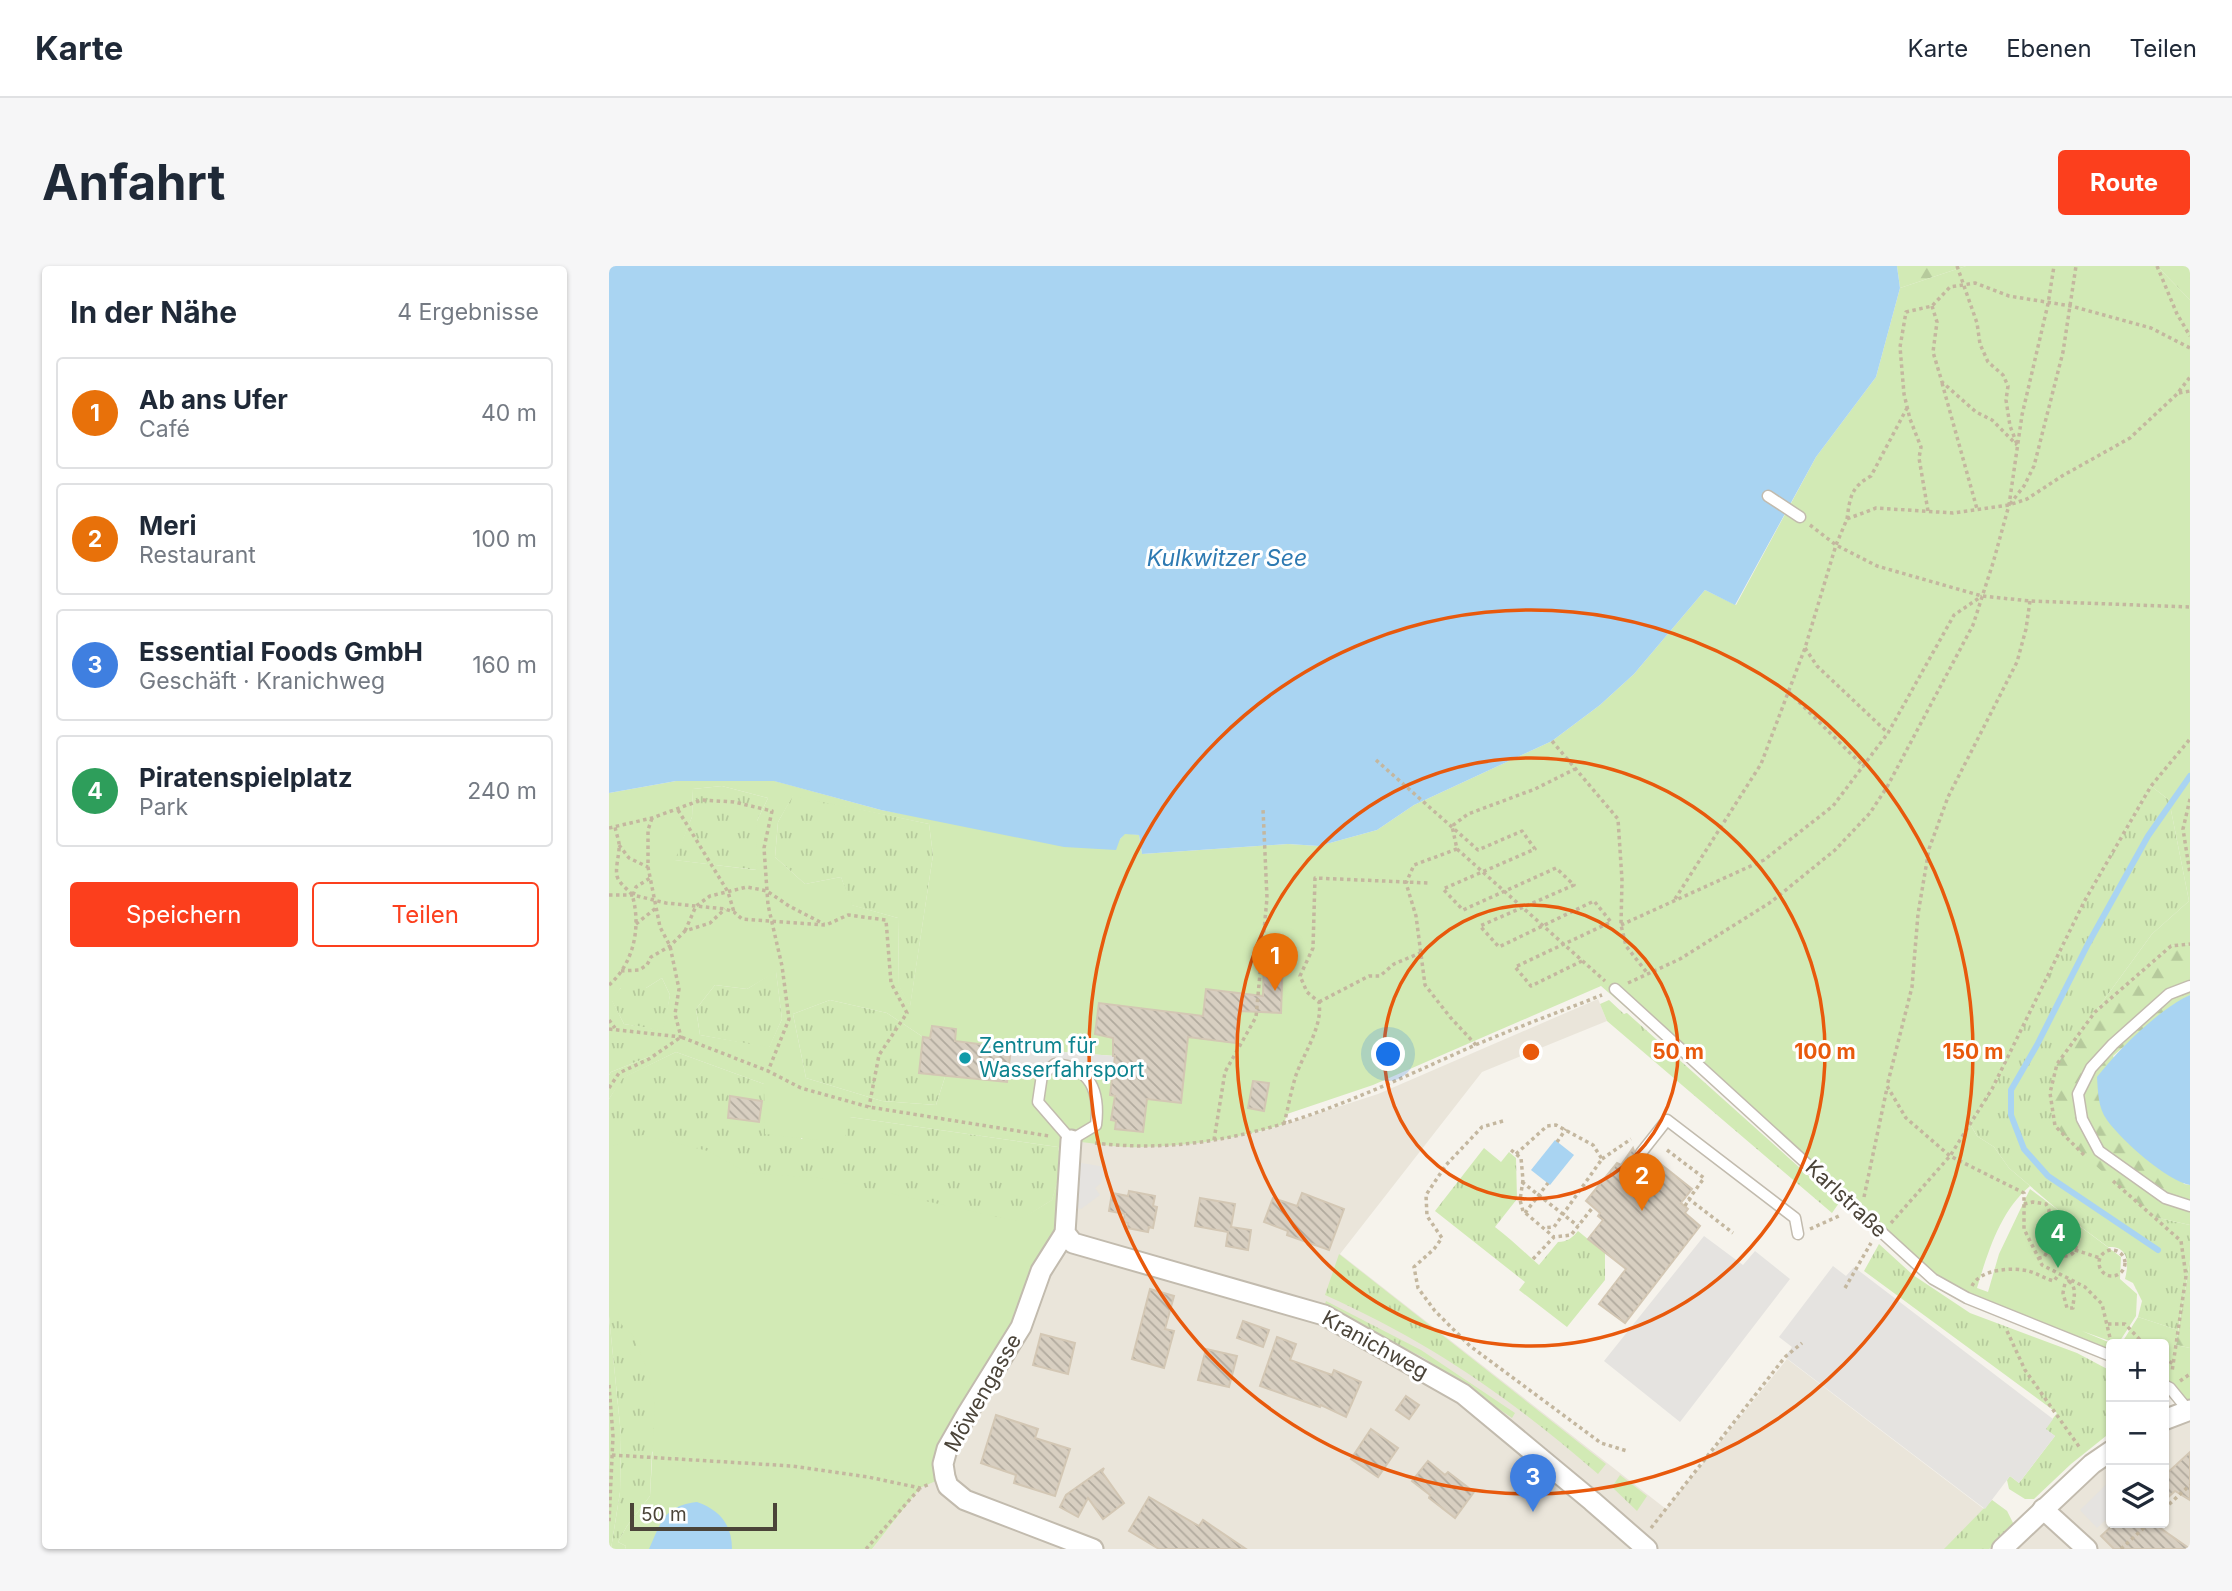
<!DOCTYPE html>
<html lang="de">
<head>
<meta charset="utf-8">
<style>
	:root { --surface:#fff; --page:#f6f6f7; --text:#1f2937; --muted:#747a83; --line:#e0e1e3; --accent:#fc3f1d }
	body { margin:0; font-family:Inter,sans-serif; background:var(--page); color:var(--text) }
	.controls { position:absolute; right:21px; bottom:21px; display:grid; overflow:hidden; border-radius:7px; box-shadow:0 2px 5px #0004 }
	.controls button { width:63px; height:63px; display:grid; place-items:center; padding:0; border:0; border-bottom:2px solid var(--line); background:var(--surface); color:var(--text); font:35px sans-serif }
	.scale { position:absolute; left:21px; bottom:18px; width:147px; box-sizing:border-box; padding-left:7px; border:4px solid #4b4439; border-top:0; font-size:19px; line-height:24px; white-space:nowrap; color:#4b4439; -webkit-text-stroke:5px #fff; paint-order:stroke }
	.you { position:absolute; left:780px; top:789px; width:24px; height:24px; margin:-18px; border:5px solid #fff; border-radius:50%; background:#1a73e8; box-shadow:0 0 0 10px #1a73e833 }
	.badge { display:grid; place-items:center; width:46px; height:46px; border-radius:50%; background:var(--accent); color:#fff; font-size:23px; font-weight:700 }
	.pin { position:absolute; translate:-50% -58px; filter:drop-shadow(0 2px 4px #0008) }
	.pin::after { content:''; position:absolute; top:37px; width:24px; height:21px; background:inherit; clip-path:polygon(0 0,100% 0,50% 100%) }
	.list { margin:0; padding:0; list-style:none }
	h2 { display:flex; justify-content:space-between; align-items:center; height:91px; margin:0; padding:0 28px; font-size:30px }
	h2 small { font-size:23px; font-weight:400; color:var(--muted) }
	.list li { display:grid; grid-template-columns:46px 1fr auto; gap:21px; align-items:center; box-sizing:border-box; height:112px; margin:0 14px 14px; padding:0 14px; border:2px solid var(--line); border-radius:7px }
	.list b { display:block; font-size:26px; white-space:nowrap }
	.list p { margin:0; font-size:23px; white-space:nowrap; color:var(--muted) }
	.list em { font-size:23px; font-style:normal; color:var(--muted) }
	.actions { display:flex; gap:14px; padding:21px 28px }
	.actions a { flex:1; padding:16px 0; border:2px solid var(--accent); border-radius:7px; text-align:center; font-size:24px; color:var(--accent) }
	.actions .main { background:var(--accent); color:#fff }
	.icon { flex:none; width:38px; height:38px; fill:none; stroke:currentColor; stroke-width:2; stroke-linecap:round; stroke-linejoin:round }
	.map { position:relative; flex:none; width:1581px; height:1283px; overflow:hidden; border-radius:7px }
	header { display:flex; align-items:center; gap:42px; box-sizing:border-box; height:98px; padding:0 35px; background:var(--surface); border-bottom:2px solid var(--line) }
	header strong { font-size:33px }
	nav { display:flex; gap:38px; margin-inline-start:auto; font-size:24px }
	.intro { display:flex; align-items:center; justify-content:space-between; box-sizing:border-box; height:168px; padding:0 42px }
	h1 { margin:0; font-size:49px }
	.button { padding:18px 32px; border-radius:7px; background:var(--accent); color:#fff; font-size:24px; font-weight:700 }
	main { display:flex; gap:42px; padding:0 42px }
	aside { flex:1; background:var(--surface); border-radius:7px; box-shadow:0 2px 5px #0004 }
	.map>svg:first-child { display:block }
	.residential { fill:#eae5da }
	.grass { fill:url(#grass-tufts) }
	.forest { fill:url(#forest-firs) }
	.park { fill:#d2eab5; fill-rule:evenodd }
	.parking { fill:#e5e3e0 }
	.water { fill:#a9d4f2 }
	.lines { fill:none; stroke-linecap:round; stroke-linejoin:round }
	.stream { stroke:#a9d4f2; stroke-width:6 }
	.building { fill:url(#building-back-hatch); stroke:#d3c7b4; stroke-width:2 }
	.lane-casing { stroke:#c2bbae; stroke-width:13 }
	.street-casing { stroke:#c2bbae; stroke-width:23 }
	.path { stroke:#c4b79f; stroke-width:3.5; stroke-dasharray:3.5 3.5; stroke-linecap:butt }
	.lane { stroke:#fff; stroke-width:10 }
	.street { stroke:#fff; stroke-width:19 }
	.ring { fill:none; stroke:#e8590c; stroke-width:3.5 }
	.culture-dot { fill:#0f9aa8; stroke:#fff; stroke-width:2.5 }
	.labels { text-anchor:middle; stroke-width:6; stroke-linejoin:round; paint-order:stroke }
	.culture-label { font-size:21px; fill:#0d838f; stroke:#fff; text-anchor:start }
	.street-label { font-size:21px; fill:#4b4439; stroke:#fff }
	.water-label { font-size:23px; font-style:italic; fill:#2e7ab2; stroke:#fff }
	.centre { fill:#e8590c; stroke:#fff; stroke-width:3.5 }
	.ring-label { font-size:21px; text-anchor:middle; font-weight:bold; fill:#e8590c; stroke:#fff; stroke-width:6; stroke-linejoin:round; paint-order:stroke }
</style>
</head>
<body>
<header>
<strong>Karte</strong>
<nav><a>Karte</a><a>Ebenen</a><a>Teilen</a></nav>
</header>
<div class="intro"><h1>Anfahrt</h1><a class="button">Route</a></div>
<main>
<aside>
<h2>In der Nähe<small>4 Ergebnisse</small></h2>
<ul class="list">
<li><span class="badge" style="background:#e8710a">1</span><div><b>Ab ans Ufer</b><p>Café</p></div><em>40 m</em></li>
<li><span class="badge" style="background:#e8710a">2</span><div><b>Meri</b><p>Restaurant</p></div><em>100 m</em></li>
<li><span class="badge" style="background:#3f7fe0">3</span><div><b>Essential Foods GmbH</b><p>Geschäft · Kranichweg</p></div><em>160 m</em></li>
<li><span class="badge" style="background:#2e9e5b">4</span><div><b>Piratenspielplatz</b><p>Park</p></div><em>240 m</em></li>
</ul>
<div class="actions"><a class="main">Speichern</a><a>Teilen</a></div>
</aside>
<div class="map">
<svg width="1581" height="1283" viewBox="0 0 1581 1283">
	<defs>
		<pattern id="grass-tufts" width="24" height="20" patternUnits="userSpaceOnUse" patternTransform="scale(1.75)"><rect width="24" height="20" fill="#d2eab5"/><path d="M3 7l-1-3M5 7V3M7 7l1-3M15 17l-1-3M17 17v-4M19 17l1-3" fill="none" stroke="#b6ca9c"/></pattern>
		<pattern id="forest-firs" width="22" height="20" patternUnits="userSpaceOnUse" patternTransform="scale(1.75)"><rect width="22" height="20" fill="#d2eab5"/><path d="M5 1l3.5 6h-7zM16 11l3.5 6h-7z" fill="#b6ca9c"/></pattern>
		<pattern id="building-back-hatch" width="6" height="6" patternUnits="userSpaceOnUse" patternTransform="scale(1.75)"><rect width="6" height="6" fill="#d8cfc1"/><path d="M-1 5l2 2M0 0l6 6M5-1l2 2" fill="none" stroke="#b1aa9e"/></pattern>
	</defs>
	<rect width="100%" height="100%" fill="#f6f3ec"/>
	<g class="residential">
		<path d="M989 733 998 755 873 806 731 988 1057 1243 1178 1093 1375 1243 1383 1234 1398 1245 1405 1259 1382 1283H263L311 1222 335 1211 462 874 531 881 605 875 654 865 769 828Z"/>
		<path d="M1581 1144V1283H1393L1502 1185V1257H1555V1154Z"/>
	</g>
	<g class="grass">
		<path d="M113 520 159 532 148 555V604L65 594 83 551 84 523Z"/>
		<path d="M1542 520 1560 534 1580 635 1543 668 1448 798 1545 951 1581 959V994L1569 1064 1529 1051 1533 1035 1524 1017 1516 1013C1520 997 1520 980 1499 981L1448 943 1400 902 1385 881 1368 870 1361 858 1383 823 1475 636Z"/>
		<path d="M184 529 320 558 324 589 301 741 290 720 289 652 242 639 232 611 196 618 166 591 169 556Z"/>
		<path d="M167 705 173 753 160 782 91 769 87 743 106 719 138 723Z"/>
		<path d="M53 712 61 729 55 765 15 758 2 733 12 722H37Z"/>
		<path d="M221 734 278 747 314 771 336 811 327 839 273 835 197 812 184 748Z"/>
		<path d="M1000 734 1015 748 1018 747 1230 937 1223 947 998 755 991 738Z"/>
		<path d="M42 776V790L2 806 0 809V777Z"/>
		<path d="M67 786 155 818 192 835V873L241 851 449 881 453 899 443 934 43 1186 41 1230 18 1260 9 1276 17 1280 16 1283H2L11 1226 12 1169 0 1050V833L13 812Z"/>
		<path d="M875 882 892 896 900 886 907 892 908 933 886 961C902 973 915 986 930 999L949 976C958 976 963 972 969 965L996 987V1014L958 1061 910 1024 916 1016 826 945Z"/>
		<path d="M1270 978 1304 1009 1361 1047 1468 1087 1502 1105V1166L1462 1198 1425 1233H1416L1400 1223 1398 1214 1401 1210 1410 1217 1446 1170 1436 1163 1448 1147 1255 1005Z"/>
		<path d="M730 988 997 1198 989 1208C901 1132 823 1077 716 1029Z"/>
		<path d="M717 1035 812 1084 906 1147 903 1152 815 1092 715 1041Z"/>
		<path d="M1011 1209 1038 1230 1028 1245 1003 1221Z"/>
		<path d="M1383 1234 1398 1245 1405 1259 1380 1283H1335Z"/>
	</g>
	<g class="forest">
		<path d="M1288 0H1357L1291 22Z"/>
		<path d="M1548 0H1581V34Z"/>
		<path d="M1581 678V729L1552 748 1504 790 1575 918 1581 919V959L1545 951 1478 892 1446 860 1441 827 1448 798 1486 746 1562 680Z"/>
		<path d="M1581 994V1082L1567 1079Z"/>
	</g>
	<g class="park">
		<path d="M1357 0H1548L1581 34V678L1562 680 1486 746 1543 668 1580 635 1560 534 1542 520 1475 636 1383 823 1361 858 1368 870 1385 881 1400 902 1421 920C1391 945 1379 986 1368 1022L1379 1026 1390 988 1421 923 1512 991 1511 1013 1528 1028 1527 1050 1509 1078 1473 1065 1504 1078H1502V1090L1324 1013 1252 946 992 720 764 819 678 848 675 858C630 873 580 880 532 881 509 882 485 877 463 875L456 967 358 1148 336 1211 311 1222 263 1283H16L17 1280 9 1276 18 1260 41 1230 46 1142 40 1107 23 1068 13 1059 0 1017V881L34 869 99 885 139 907 211 912 408 955 443 934 453 899 449 881 241 851 235 877 156 868 155 818 67 786 14 812 0 833V809L2 806 42 790V777H0V527L67 515H166L272 544 317 552 511 573 516 567 530 569 533 588 679 578 710 580 768 564 805 539 943 475 991 439 1025 408 1096 324 1127 339 1207 191 1267 111 1291 22ZM113 520 159 532 148 555 147 604 66 594 83 551 84 523ZM184 530 320 558 324 589 301 740 290 719 289 652 243 639 232 611 196 618 166 591 169 556ZM167 706 173 753 160 781 91 769 87 743 106 719 138 723ZM53 712 61 729 54 764 15 758 3 734 12 722H37ZM221 734 278 747 314 771 310 807 336 811 327 839 273 835 197 812 184 748ZM402 782 506 790 503 811 400 801Z"/>
		<path d="M0 1050 12 1169 11 1226 2 1283H0Z"/>
		<path d="M1529 1051 1569 1064 1567 1079 1581 1082V1144L1555 1119V1078H1512Z"/>
	</g>
	<g class="parking">
		<path d="M402 782 506 790 503 812 400 801Z"/>
		<path d="M461 895 496 901 492 917 486 922 491 929 472 943 458 940Z"/>
		<path d="M1095 970 1134 999 1146 985 1181 1013 1071 1156 995 1095Z"/>
		<path d="M1224 1000 1237 1010 1245 1001 1444 1153 1437 1163 1446 1170 1410 1217 1401 1210 1376 1243 1176 1091 1183 1081 1170 1071Z"/>
		<path d="M1502 1214V1249L1488 1262 1471 1244Z"/>
	</g>
	<g class="water">
		<path d="M0 0H1288L1291 22 1267 111 1207 191 1126 339 1096 324 1025 408 991 439 943 475 805 539 768 564 710 580 679 578 533 588 530 569 516 568 511 573 507 584 455 581 272 544 165 515H67L0 527Z"/>
		<path d="M1581 729V919C1557 914 1513 875 1498 854 1489 842 1489 826 1488 811 1509 784 1550 743 1581 729Z"/>
		<path d="M946 874 965 889 941 919 922 904Z"/>
		<path d="M88 1236C111 1244 123 1259 123 1283H40C52 1256 55 1240 88 1236Z"/>
	</g>
	<g class="lines">
		<path class="stream" d="M1549 984 1439 910 1415 883 1402 849V824L1428 779 1479 678 1539 570 1581 510"/>
	</g>
	<g class="building">
		<path d="M655 690H674L672 747 630 745 626 777 579 771 572 837 538 833 534 866 506 863 507 855 502 854 506 830 501 829 506 790H504V772L486 768 490 737 594 750 597 723 654 730Z"/>
		<path d="M323 760 347 763 346 775 402 782 398 816 310 807 314 771 321 772Z"/>
		<path d="M644 815 660 817 655 845 639 842Z"/>
		<path d="M121 830 153 835 150 856 119 852Z"/>
		<path d="M1024 882 1028 893 1034 894 1038 892 1042 895 1044 892 1083 923 1072 937 1079 943 1076 947 1091 960 1016 1057 990 1038 1017 1003 979 973 994 954 989 950 991 947 977 935 1008 897 1012 899Z"/>
		<path d="M520 925 546 930 544 940 548 941 544 962 540 961 539 966 518 962 519 957 514 956 516 948 500 945 503 927 519 930Z"/>
		<path d="M693 927 735 943 720 984 678 969 679 965 655 956 664 932 688 940Z"/>
		<path d="M591 932 626 938 622 961 642 964 639 984 617 980 619 966 586 960Z"/>
		<path d="M541 1023 565 1030 556 1063 565 1065 555 1102 523 1093Z"/>
		<path d="M634 1055 660 1064 654 1081 628 1072Z"/>
		<path d="M432 1068 466 1077 459 1108 424 1099Z"/>
		<path d="M668 1071 687 1078 681 1094 723 1109 725 1104 752 1116 737 1151 712 1139 711 1141 651 1120Z"/>
		<path d="M597 1083 628 1090 620 1121 589 1114Z"/>
		<path d="M797 1130 810 1139 800 1153 787 1144Z"/>
		<path d="M387 1149 429 1163 426 1172 461 1183 446 1230 405 1217 407 1209 372 1197Z"/>
		<path d="M762 1163 789 1182 769 1211 742 1193Z"/>
		<path d="M1581 1186V1234L1566 1225 1555 1235V1210Z"/>
		<path d="M819 1195 836 1209 839 1206 865 1226 846 1252 820 1232 821 1229 803 1215Z"/>
		<path d="M495 1202 493 1206 515 1237 494 1253 479 1232 469 1251 451 1241 457 1229Z"/>
		<path d="M540 1231 590 1260 594 1254 637 1283H550L520 1265Z"/>
		<path d="M1506 1257H1544L1581 1283H1505L1492 1270Z"/>
	</g>
	<g class="lines">
		<defs>
			<g id="lane">
				<path d="M1159 230 1191 251"/>
				<path d="M1581 720 1560 728 1504 778 1482 802 1469 828 1473 853 1490 885 1556 932 1581 940"/>
				<path d="M1006 723 1324 1013 1358 1032 1502 1090"/>
				<path d="M446 798C482 801 491 826 487 859L462 874 429 836 433 809Z"/>
				<path d="M1032 887 1058 854 1186 952 1189 968"/>
				<path d="M1555 1119 1561 1122 1579 1144"/>
			</g>
			<g id="street">
				<path d="M462 874 456 967 464 977 715 1049 854 1128 983 1235 1038 1283"/>
				<path d="M456 967 432 1005 412 1061 358 1148 338 1183 334 1198 336 1211 339 1220 356 1234 484 1283"/>
				<path d="M1555 1154 1581 1144"/>
				<path d="M1434 1243 1478 1283"/>
				<path d="M1393 1283 1483 1198 1502 1185"/>
			</g>
		</defs>
		<use href="#lane" class="lane-casing"/>
		<use href="#street" class="street-casing"/>
		<g class="path">
			<path d="M1348 0 1368 57 1371 78 1379 96 1394 109 1399 120 1397 134 1401 160 1408 178"/>
			<path d="M1548 0 1568 48 1581 70"/>
			<path d="M1323 40 1328 56 1324 86 1333 116 1367 146 1383 154 1408 179"/>
			<path d="M1333 117 1368 243"/>
			<path d="M1570 127 1581 125"/>
			<path d="M1401 238 1415 220 1425 200 1454 86 1467 0"/>
			<path d="M1319 245 1310 192 1312 181 1301 153 1295 128 1291 81 1297 46 1323 40 1341 21 1366 17 1400 30 1462 40 1542 62 1581 82"/>
			<path d="M1238 253C1241 231 1242 221 1262 210L1298 142"/>
			<path d="M1201 259 1227 279 1268 300 1373 330 1421 335 1581 341"/>
			<path d="M1421 335 1417 363 1408 396 1339 531 1320 583 1309 648 1303 721 1278 820 1297 852 1341 890 1415 927V963L1433 999 1476 1021 1493 1038 1502 1076"/>
			<path d="M1196 382 1208 400 1279 467"/>
			<path d="M1180 426 1255 501"/>
			<path d="M943 475 1009 553 1013 614 1012 659 1017 680 1039 708"/>
			<path d="M767 494 869 584 913 565 926 583 834 623 854 644 947 602 965 619 871 660 890 681 985 635 1002 656 906 701 922 720 973 695"/>
			<path d="M1581 533 1574 563 1581 608"/>
			<path d="M69 544 119 626 125 646"/>
			<path d="M0 562 43 552 92 534 125 536 163 545 155 582 159 639 173 700 180 753 159 805"/>
			<path d="M10 579 20 592 39 601"/>
			<path d="M848 583 996 715"/>
			<path d="M0 629H24L57 637 116 643 125 646 133 653 217 659 239 649 277 654 282 717 298 747 270 789 260 841"/>
			<path d="M24 629 27 621 41 612"/>
			<path d="M1066 633 1152 498 1196 382 1227 279 1238 253 1267 242 1344 247 1400 239 1418 233 1453 210 1521 172 1568 128 1581 111"/>
			<path d="M27 658 47 642"/>
			<path d="M1012 659 1155 594 1224 540 1279 467 1345 349 1373 330"/>
			<path d="M76 665 87 640 101 630 138 621 158 625 180 640 215 658"/>
			<path d="M12 705 30 704 38 699 42 691 61 680 76 665 101 657 116 643"/>
			<path d="M1019 717 1071 693 1162 636 1226 584 1261 547 1278 521 1364 359 1384 297 1400 239 1413 149 1439 38 1445 0"/>
			<path d="M0 719C24 698 32 663 24 632 22 624 11 620 8 610 6 600 11 588 10 577 9 572 7 566 6 561"/>
			<path d="M710 736 760 710H771L785 698 811 687"/>
			<path d="M0 754 6 762"/>
			<path d="M0 763 72 771 66 748 70 723 61 680 51 661 39 601V564L43 552"/>
			<path d="M867 779 841 751 816 719 807 650 797 617 805 599 848 583 843 560 859 548 926 523 966 503"/>
			<path d="M0 822 10 807 40 793 72 771 159 805 192 822 260 841 440 870"/>
			<path d="M894 855 873 861 837 899 817 929 818 950 833 972 825 983 805 1001 809 1022 826 1045 861 1080 992 1177 1018 1185"/>
			<path d="M675 858C679 842 682 825 687 809 695 787 714 760 710 736L698 726 691 710 704 682 706 612 819 617"/>
			<path d="M605 874 616 806 647 751 658 632 654 543"/>
			<path d="M948 876 957 863"/>
			<path d="M486 877C625 894 741 835 864 780 906 762 950 746 993 729"/>
			<path d="M902 884 912 892 914 914 911 934 914 945 945 971"/>
			<path d="M1058 884 1095 912 1080 933"/>
			<path d="M907 888 938 860 947 859 984 879 993 893 945 961 934 962"/>
			<path d="M1475 889 1446 860 1441 827 1448 798 1486 746 1562 680 1581 678"/>
			<path d="M993 893 1022 873"/>
			<path d="M1504 915 1572 975 1577 1010 1563 1106"/>
			<path d="M913 916 969 960"/>
			<path d="M1255 931 1278 822"/>
			<path d="M1415 938 1424 936 1437 938 1440 944V953L1448 970 1435 991 1430 992"/>
			<path d="M1076 940 1080 933 1124 967"/>
			<path d="M916 947 939 917"/>
			<path d="M1282 957 1341 890 1383 823 1475 636 1542 520 1581 473"/>
			<path d="M1201 963 1232 949"/>
			<circle cx="1457" cy="980" r="10"/>
			<path d="M1466 984 1491 992"/>
			<circle cx="1503" cy="997" r="13"/>
			<path d="M924 993 945 971 962 969 984 941"/>
			<path d="M1460 1015C1469 1023 1464 1032 1464 1042H1458L1454 1027 1456 1017Z"/>
			<path d="M1363 1020C1371 1003 1403 1001 1419 1005 1428 1007 1436 1013 1445 1015L1450 1008"/>
			<path d="M1236 1022 1262 977"/>
			<path d="M1499 1058H1516L1535 1078"/>
			<path d="M1398 1065 1416 1104 1471 1182"/>
			<path d="M1555 1091 1564 1098"/>
			<path d="M1571 1115 1581 1108"/>
			<path d="M0 1119 4 1170 0 1257"/>
			<path d="M3 1189 183 1200 259 1211 311 1222 321 1218"/>
			<path d="M1555 1243 1581 1219"/>
			<path d="M1042 1262 1176 1091 1193 1077"/>
			<path d="M257 1283 311 1222"/>
			<path d="M1512 1283 1540 1257"/>
		</g>
		<use href="#lane" class="lane"/>
		<use href="#street" class="street"/>
	</g>
	<g class="ring">
		<circle cx="922" cy="786" r="147"/>
		<circle cx="922" cy="786" r="294"/>
		<circle cx="922" cy="786" r="442"/>
	</g>
	<circle class="culture-dot" cx="356" cy="792" r="7"/>
	<g class="labels">
		<g class="culture-label">
			<text x="370" y="787">Zentrum für<tspan x="370" dy="24">Wasserfahrsport</tspan></text>
		</g>
		<g class="street-label">
			<text transform="translate(1237 933) rotate(43)" y="7">Karlstraße</text>
			<text transform="translate(766 1079) rotate(29)" y="7">Kranichweg</text>
			<text transform="translate(374 1127) rotate(-60)" y="7">Möwengasse</text>
		</g>
		<g class="water-label">
			<text x="618" y="300">Kulkwitzer See</text>
		</g>
	</g>
	<circle cx="922" cy="786" r="10" class="centre"/>
	<g class="ring-label">
		<text x="1069" y="793">50 m</text>
		<text x="1216" y="793">100 m</text>
		<text x="1364" y="793">150 m</text>
	</g>
</svg>
<div class="controls">
<button>+</button>
<button>−</button>
<button><svg class="icon" aria-label="layers" viewBox="0 0 24 24"><path d="M12 4l9 5-9 5-9-5zM3 14l9 5 9-5"/></svg></button>
</div>
<div class="scale">50 m</div>
<div class="you"></div>
<div class="pin badge" style="left:666px;top:725px;background:#e8710a">1</div>
<div class="pin badge" style="left:1033px;top:945px;background:#e8710a">2</div>
<div class="pin badge" style="left:924px;top:1246px;background:#3f7fe0">3</div>
<div class="pin badge" style="left:1449px;top:1002px;background:#2e9e5b">4</div>
</div>
</main>
</body>
</html>
